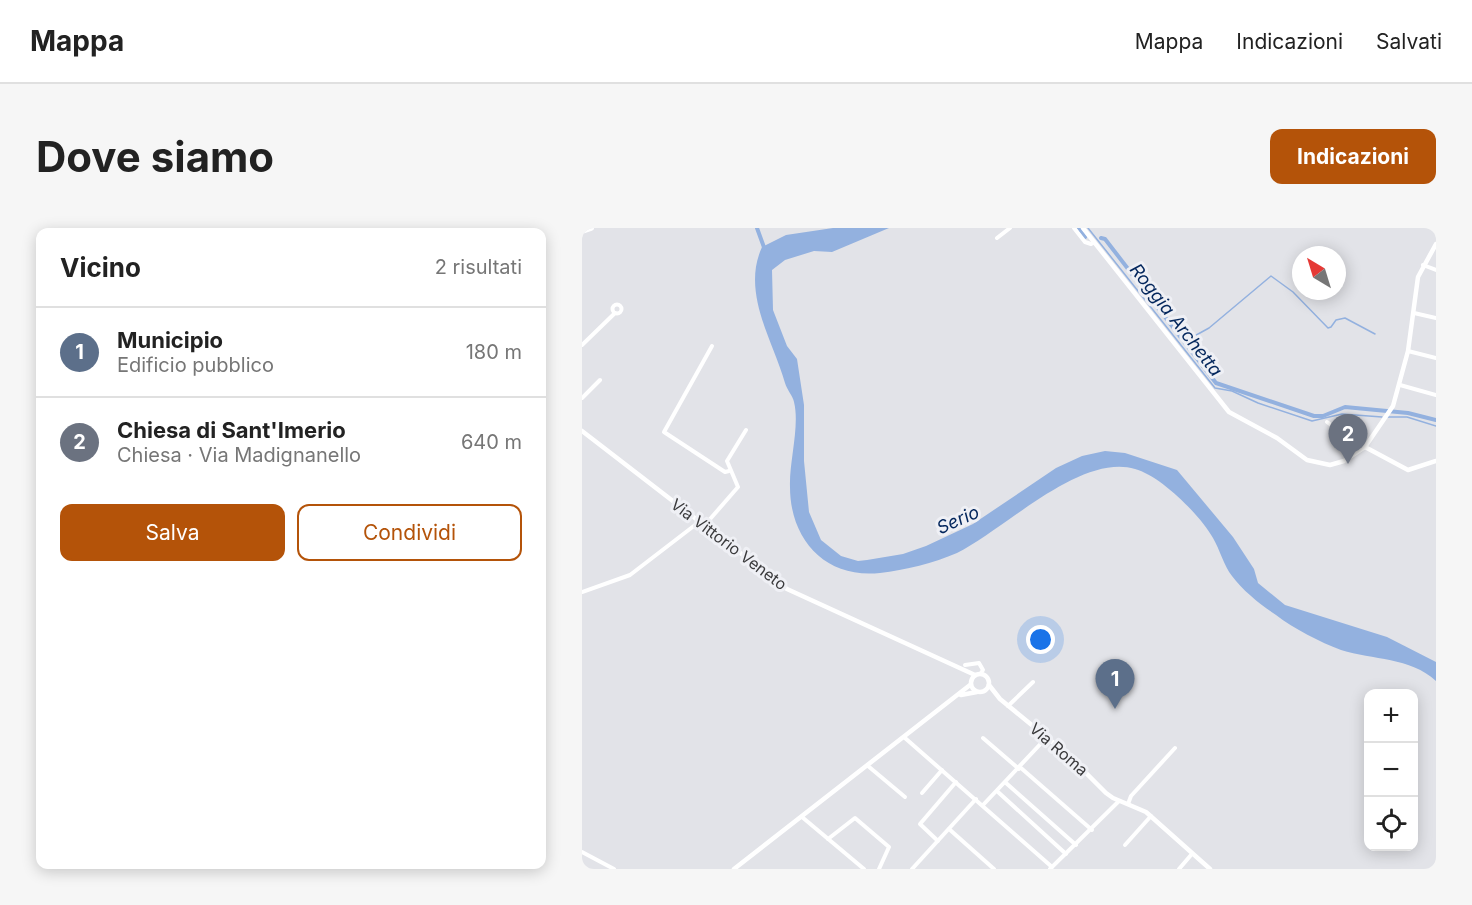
<!DOCTYPE html>
<html lang="it">
<head>
<meta charset="utf-8">
<style>
	:root { --surface:#fff; --page:#f6f6f6; --text:#222; --muted:#767676; --line:#e0e0e0; --accent:#b45309 }
	body { margin:0; font-family:Inter,sans-serif; background:var(--page); color:var(--text) }
	.controls { position:absolute; right:18px; bottom:18px; display:grid; overflow:hidden; border-radius:12px; box-shadow:0 3px 15px #0003 }
	.controls button { width:54px; height:54px; display:grid; place-items:center; padding:0; border:0; border-bottom:2px solid var(--line); background:var(--surface); color:var(--text); font:30px sans-serif }
	.compass { position:absolute; left:710px; top:18px; width:54px; height:54px; border-radius:50%; background:var(--surface); box-shadow:0 3px 15px #0003; rotate:322deg }
	.you { position:absolute; left:459px; top:412px; width:21px; height:21px; margin:-15px; border:4px solid #fff; border-radius:50%; background:#1a73e8; box-shadow:0 0 0 9px #1a73e833 }
	.badge { display:grid; place-items:center; width:39px; height:39px; border-radius:50%; background:var(--accent); color:#fff; font-size:20px; font-weight:700 }
	.pin { position:absolute; translate:-50% -50px; filter:drop-shadow(0 2px 3px #0008) }
	.pin::after { content:''; position:absolute; top:32px; width:21px; height:18px; background:inherit; clip-path:polygon(0 0,100% 0,50% 100%) }
	.list { margin:0; padding:0; list-style:none }
	h2 { display:flex; justify-content:space-between; align-items:center; height:78px; margin:0; padding:0 24px; font-size:26px }
	h2 small { font-size:20px; font-weight:400; color:var(--muted) }
	.list li { display:grid; grid-template-columns:39px 1fr auto; gap:18px; align-items:center; box-sizing:border-box; height:90px; padding:0 24px; border-top:2px solid var(--line) }
	.list b { display:block; font-size:22px; white-space:nowrap }
	.list p { margin:0; font-size:20px; white-space:nowrap; color:var(--muted) }
	.list em { font-size:20px; font-style:normal; color:var(--muted) }
	.actions { display:flex; gap:12px; padding:18px 24px }
	.actions a { flex:1; padding:14px 0; border:2px solid var(--accent); border-radius:12px; text-align:center; font-size:21px; color:var(--accent) }
	.actions .main { background:var(--accent); color:#fff }
	.icon { flex:none; width:33px; height:33px; fill:none; stroke:currentColor; stroke-width:2; stroke-linecap:round; stroke-linejoin:round }
	.map { position:relative; flex:none; width:854px; height:641px; overflow:hidden; border-radius:12px }
	header { display:flex; align-items:center; gap:36px; box-sizing:border-box; height:84px; padding:0 30px; background:var(--surface); border-bottom:2px solid var(--line) }
	header strong { font-size:28px }
	nav { display:flex; gap:33px; margin-inline-start:auto; font-size:21px }
	.intro { display:flex; align-items:center; justify-content:space-between; box-sizing:border-box; height:144px; padding:0 36px }
	h1 { margin:0; font-size:42px }
	.button { padding:15px 27px; border-radius:12px; background:var(--accent); color:#fff; font-size:21px; font-weight:700 }
	main { display:flex; gap:36px; padding:0 36px }
	aside { flex:1; background:var(--surface); border-radius:12px; box-shadow:0 3px 15px #0003 }
	.map>svg:first-child { display:block }
	.water { fill:#93b1df }
	.lines { fill:none; stroke-linecap:round; stroke-linejoin:round }
	.stream { stroke:#93b1df; stroke-width:1.5 }
	.canal { stroke:#93b1df; stroke-width:4 }
	.minor { stroke:#fff; stroke-width:4 }
	.tertiary { stroke:#fff; stroke-width:4.5 }
	.secondary { stroke:#fff; stroke-width:4.5 }
	.trunk { stroke:#fff; stroke-width:6 }
	.labels { text-anchor:middle; stroke-width:6; stroke-linejoin:round; paint-order:stroke }
	.street-label { font-size:16px; fill:#3a3a3c; stroke:#eff0f5 }
	.water-label { font-size:18px; font-style:italic; fill:#03265c; stroke:#eff0f5 }
</style>
</head>
<body>
<header>
<strong>Mappa</strong>
<nav><a>Mappa</a><a>Indicazioni</a><a>Salvati</a></nav>
</header>
<div class="intro"><h1>Dove siamo</h1><a class="button">Indicazioni</a></div>
<main>
<aside>
<h2>Vicino<small>2 risultati</small></h2>
<ul class="list">
<li><span class="badge" style="background:#5c6f8a">1</span><div><b>Municipio</b><p>Edificio pubblico</p></div><em>180 m</em></li>
<li><span class="badge" style="background:#6b7280">2</span><div><b>Chiesa di Sant'Imerio</b><p>Chiesa · Via Madignanello</p></div><em>640 m</em></li>
</ul>
<div class="actions"><a class="main">Salva</a><a>Condividi</a></div>
</aside>
<div class="map">
<svg width="854" height="641" viewBox="0 0 854 641">
	<rect width="100%" height="100%" fill="#e2e3e8"/>
	<path class="water" d="M251 0H307L250 24 232 23 203 32 190 42 191 82 205 118 215 131 222 177V233L227 284 239 312 259 328 276 333 285 332 321 326 344 318 391 296 474 240 500 228 523 223 543 225 595 242 651 309 672 341 676 355 703 377 805 409 854 434V453C828 429 791 432 759 422 738 414 712 401 694 387 679 377 661 363 650 348 642 338 638 322 631 310 618 287 579 248 553 241 498 225 422 302 375 325 352 335 323 342 298 345 244 351 208 312 208 259 207 234 218 198 212 174 211 168 205 162 203 155 191 112 159 65 180 19L204 7Z"/>
	<g class="lines">
		<g class="stream">
			<path d="M506 0 633 160 650 163 676 175 730 193 760 186 800 189"/>
			<path d="M607 111 627 100 689 48 711 64 746 100 749 99 754 92 763 90 793 106"/>
			<path d="M805 189H825L854 198"/>
		</g>
		<g class="canal">
			<path d="M175 0 183 22"/>
			<path d="M497 0 503 9"/>
			<path d="M519 10 523 11 634 155 732 188H741L763 179 826 185 854 192"/>
		</g>
		<g class="minor">
			<path d="M492 0 503 14 509 16 512 14"/>
			<path d="M415 10 428 0"/>
			<path d="M841 37 854 42"/>
			<circle cx="35" cy="81" r="4.5"/>
			<path d="M832 85 854 90"/>
			<path d="M0 117 33 85"/>
			<path d="M130 118 82 204 143 244 147 243"/>
			<path d="M826 123 854 130"/>
			<path d="M818 157 854 167"/>
			<path d="M0 170 18 152"/>
			<path d="M745 194 781 220"/>
			<path d="M122 298 156 259 145 233 164 202"/>
			<path d="M0 364 48 347 117 294"/>
			<path d="M383 437 397 435 401 442 399 445"/>
			<path d="M426 478 451 454"/>
			<path d="M323 510 470 639"/>
			<path d="M401 510 437 541"/>
			<path d="M286 538 323 569"/>
			<path d="M439 540 510 602"/>
			<path d="M424 555 494 617"/>
			<path d="M416 564 484 626"/>
			<path d="M340 565 360 542"/>
			<path d="M546 576 549 568 593 520"/>
			<path d="M401 577 465 509"/>
			<path d="M220 589 282 641"/>
			<path d="M367 601 412 641"/>
			<path d="M246 611 273 590 307 619 297 641"/>
			<path d="M356 613 338 596 374 554"/>
			<path d="M543 617 569 588"/>
			<path d="M0 624 32 641"/>
			<path d="M330 641 394 571"/>
			<path d="M468 641 537 573"/>
			<path d="M597 641 609 627"/>
		</g>
		<g class="tertiary">
			<path d="M501 0 647 184 695 210 725 232 748 237 762 233 783 219 811 178 826 123 836 49 854 16"/>
			<path d="M783 219 826 242 854 233"/>
			<path d="M379 467 395 464"/>
			<path d="M152 641 388 457"/>
		</g>
		<g class="secondary">
			<path d="M0 203 205 361 393 447"/>
			<circle cx="398" cy="455" r="9"/>
			<path d="M407 457 418 471 484 525 524 565 531 570 564 584 628 641"/>
		</g>
		<path class="trunk" d="M0 3 9 0"/>
	</g>
	<g class="labels">
		<g class="street-label">
			<text transform="translate(147 316) rotate(37)" y="6">Via Vittorio Veneto</text>
			<text transform="translate(477 521) rotate(41)" y="6">Via Roma</text>
		</g>
		<g class="water-label">
			<text transform="translate(594 92) rotate(52)" y="6">Roggia Archetta</text>
			<text transform="translate(376 292) rotate(-24)" y="6">Serio</text>
		</g>
	</g>
</svg>
<div class="controls">
<button>+</button>
<button>−</button>
<button><svg class="icon" aria-label="locate" viewBox="0 0 24 24"><circle cx="12" cy="12" r="6"/><path d="M12 2v4M12 18v4M2 12h4M18 12h4"/></svg></button>
</div>
<svg class="compass" viewBox="-18 -18 36 36"><path d="M0-13l5 13h-10z" fill="#e53935"/><path d="M0 13l5-13h-10z" fill="#767676"/></svg>
<div class="you"></div>
<div class="pin badge" style="left:533px;top:481px;background:#5c6f8a">1</div>
<div class="pin badge" style="left:766px;top:236px;background:#6b7280">2</div>
</div>
</main>
</body>
</html>
